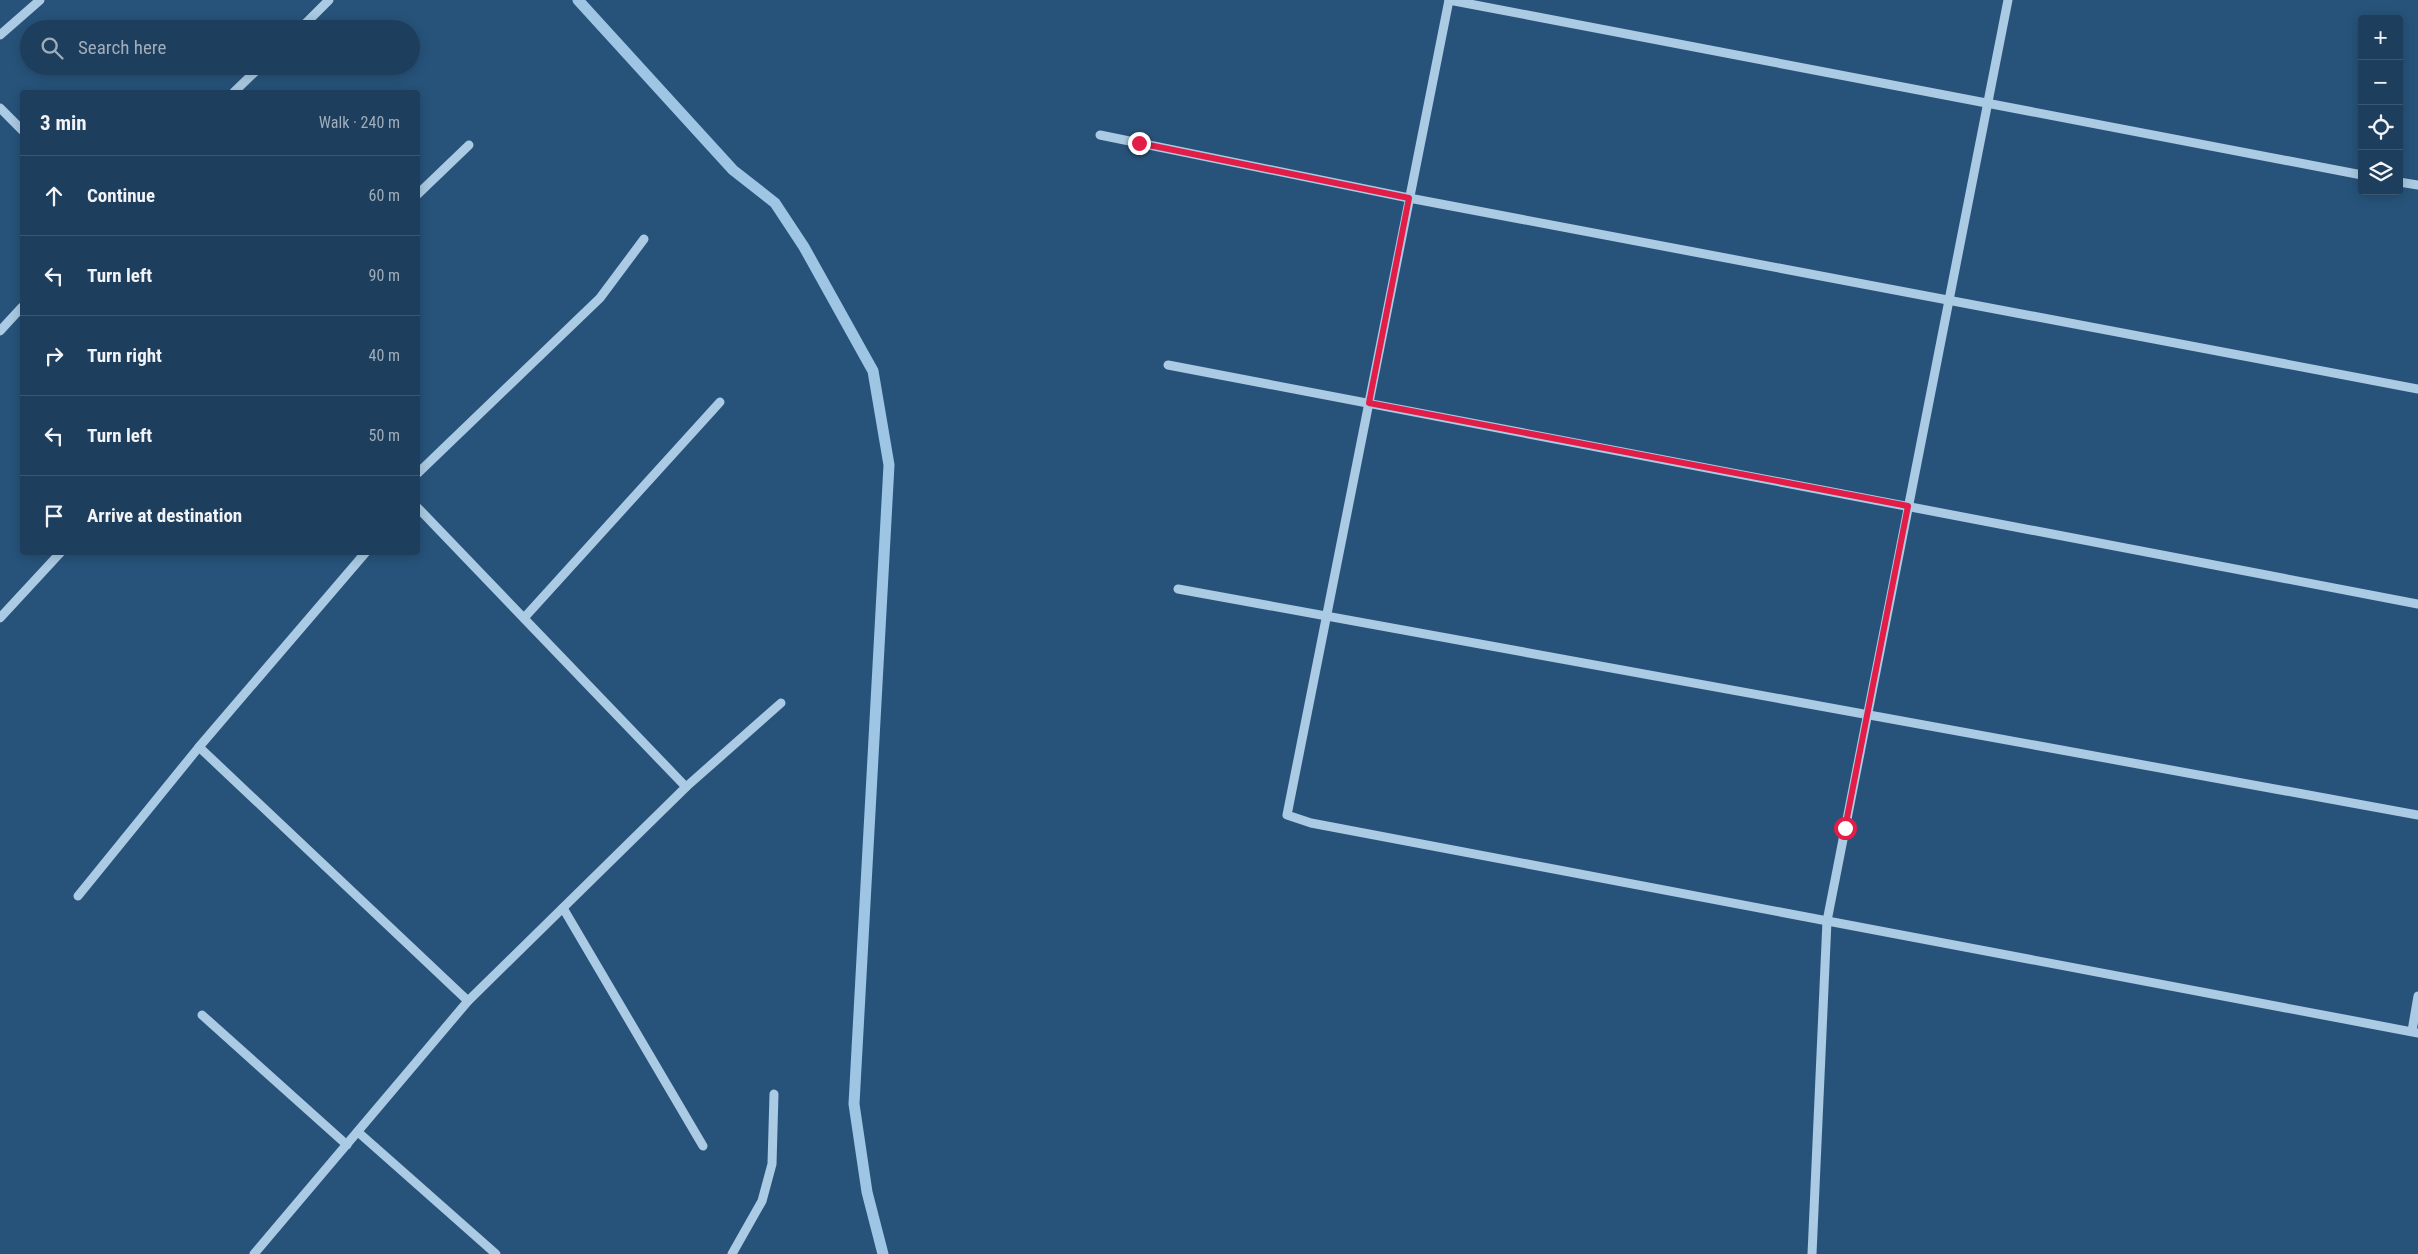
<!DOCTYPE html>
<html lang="en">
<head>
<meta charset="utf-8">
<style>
	:root { --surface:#1d3e5c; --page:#2a4965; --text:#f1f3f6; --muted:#a0aebb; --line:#3b5772 }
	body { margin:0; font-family:"Roboto Condensed",sans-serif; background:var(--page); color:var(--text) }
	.controls { position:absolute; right:15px; top:15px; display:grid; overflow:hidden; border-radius:5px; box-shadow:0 2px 12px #0003 }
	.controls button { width:45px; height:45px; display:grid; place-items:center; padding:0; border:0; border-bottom:1px solid var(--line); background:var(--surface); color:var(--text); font:25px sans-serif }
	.stop { position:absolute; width:15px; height:15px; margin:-11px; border:4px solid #e11d48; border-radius:50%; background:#fff }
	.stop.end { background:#e11d48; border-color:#fff; box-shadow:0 1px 5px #0008 }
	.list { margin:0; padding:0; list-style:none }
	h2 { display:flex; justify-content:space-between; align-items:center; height:65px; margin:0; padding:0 20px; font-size:21px }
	h2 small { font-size:16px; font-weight:400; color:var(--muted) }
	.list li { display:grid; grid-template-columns:32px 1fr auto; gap:15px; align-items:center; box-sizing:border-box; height:80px; padding:0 20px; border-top:1px solid var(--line) }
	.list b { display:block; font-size:19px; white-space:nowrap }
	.list em { font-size:16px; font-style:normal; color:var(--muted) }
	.icon { flex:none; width:28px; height:28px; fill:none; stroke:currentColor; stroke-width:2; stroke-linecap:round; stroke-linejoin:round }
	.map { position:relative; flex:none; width:2418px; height:1254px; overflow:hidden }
	.search { position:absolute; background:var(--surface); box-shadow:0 2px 12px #0003; left:20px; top:20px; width:400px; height:55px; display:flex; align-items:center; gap:12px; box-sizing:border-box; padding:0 18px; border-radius:28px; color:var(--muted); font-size:19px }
	.panel { position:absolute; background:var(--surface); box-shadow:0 2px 12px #0003; left:20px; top:90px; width:400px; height:465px; border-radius:5px }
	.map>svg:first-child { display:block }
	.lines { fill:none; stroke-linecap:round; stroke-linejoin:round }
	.stream { stroke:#9fc5e4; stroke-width:11 }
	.minor { stroke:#abcae3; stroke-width:9 }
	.route { stroke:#e11d48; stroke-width:6 }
</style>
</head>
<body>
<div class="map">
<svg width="2418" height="1254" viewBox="0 0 2418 1254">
	<rect width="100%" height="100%" fill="#27537a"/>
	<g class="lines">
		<path class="stream" d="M578 0 733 170 775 203 804 247 873 371 889 465 854 1104 867 1192 883 1254"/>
		<g class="minor">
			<path d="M1449 0 1287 815 1311 823 2418 1033"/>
			<path d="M1449 0 2362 175"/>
			<path d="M300 29 329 0"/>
			<path d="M0 35 40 0"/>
			<path d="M234 92 261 66"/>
			<path d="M0 108 22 130"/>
			<path d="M1100 135 1409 198 2418 389"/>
			<path d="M2399 182 2418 185"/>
			<path d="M418 194 469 145"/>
			<path d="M0 331 22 307"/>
			<path d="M1168 365 2418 604"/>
			<path d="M418 473 600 298 644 239"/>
			<path d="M418 508 686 787"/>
			<path d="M1178 589 2418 815"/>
			<path d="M0 618 61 552"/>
			<path d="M524 618 720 402"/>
			<path d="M199 747 468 1001"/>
			<path d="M78 896 199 747 366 552"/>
			<path d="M563 908 703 1146"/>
			<path d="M202 1015 347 1145"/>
			<path d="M2412 1031 2418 996"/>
			<path d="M358 1132 496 1254"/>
			<path d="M254 1254 468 1001 686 787 781 703"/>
			<path d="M732 1254 762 1201 772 1164 774 1094"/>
			<path d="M1812 1254 1827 921 2008 0"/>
		</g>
	</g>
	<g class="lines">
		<path class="route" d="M1139 143 1409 198 1369 403 1908 506 1845 828"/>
	</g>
</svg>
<div class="controls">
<button>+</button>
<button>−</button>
<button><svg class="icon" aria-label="locate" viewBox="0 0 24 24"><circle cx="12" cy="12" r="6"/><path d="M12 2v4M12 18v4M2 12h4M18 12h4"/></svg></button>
<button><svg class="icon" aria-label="layers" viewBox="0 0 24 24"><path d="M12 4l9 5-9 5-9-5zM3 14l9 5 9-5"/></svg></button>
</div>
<div class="stop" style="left:1845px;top:828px"></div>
<div class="stop end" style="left:1139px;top:143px"></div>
<div class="search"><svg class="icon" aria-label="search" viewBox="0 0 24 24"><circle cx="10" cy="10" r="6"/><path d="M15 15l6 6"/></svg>Search here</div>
<section class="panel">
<h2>3 min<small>Walk · 240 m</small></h2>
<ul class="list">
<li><svg class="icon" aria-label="ahead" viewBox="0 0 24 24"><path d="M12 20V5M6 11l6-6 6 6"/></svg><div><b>Continue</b></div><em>60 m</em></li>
<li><svg class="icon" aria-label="left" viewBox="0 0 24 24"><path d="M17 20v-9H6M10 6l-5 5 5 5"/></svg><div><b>Turn left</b></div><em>90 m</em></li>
<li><svg class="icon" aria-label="right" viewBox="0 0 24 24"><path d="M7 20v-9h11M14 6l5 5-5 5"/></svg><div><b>Turn right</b></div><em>40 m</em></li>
<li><svg class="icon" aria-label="left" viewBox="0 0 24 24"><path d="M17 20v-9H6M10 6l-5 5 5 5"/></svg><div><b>Turn left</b></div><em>50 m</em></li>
<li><svg class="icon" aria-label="arrive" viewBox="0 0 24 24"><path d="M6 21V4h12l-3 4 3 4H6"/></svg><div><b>Arrive at destination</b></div></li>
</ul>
</section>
</div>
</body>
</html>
